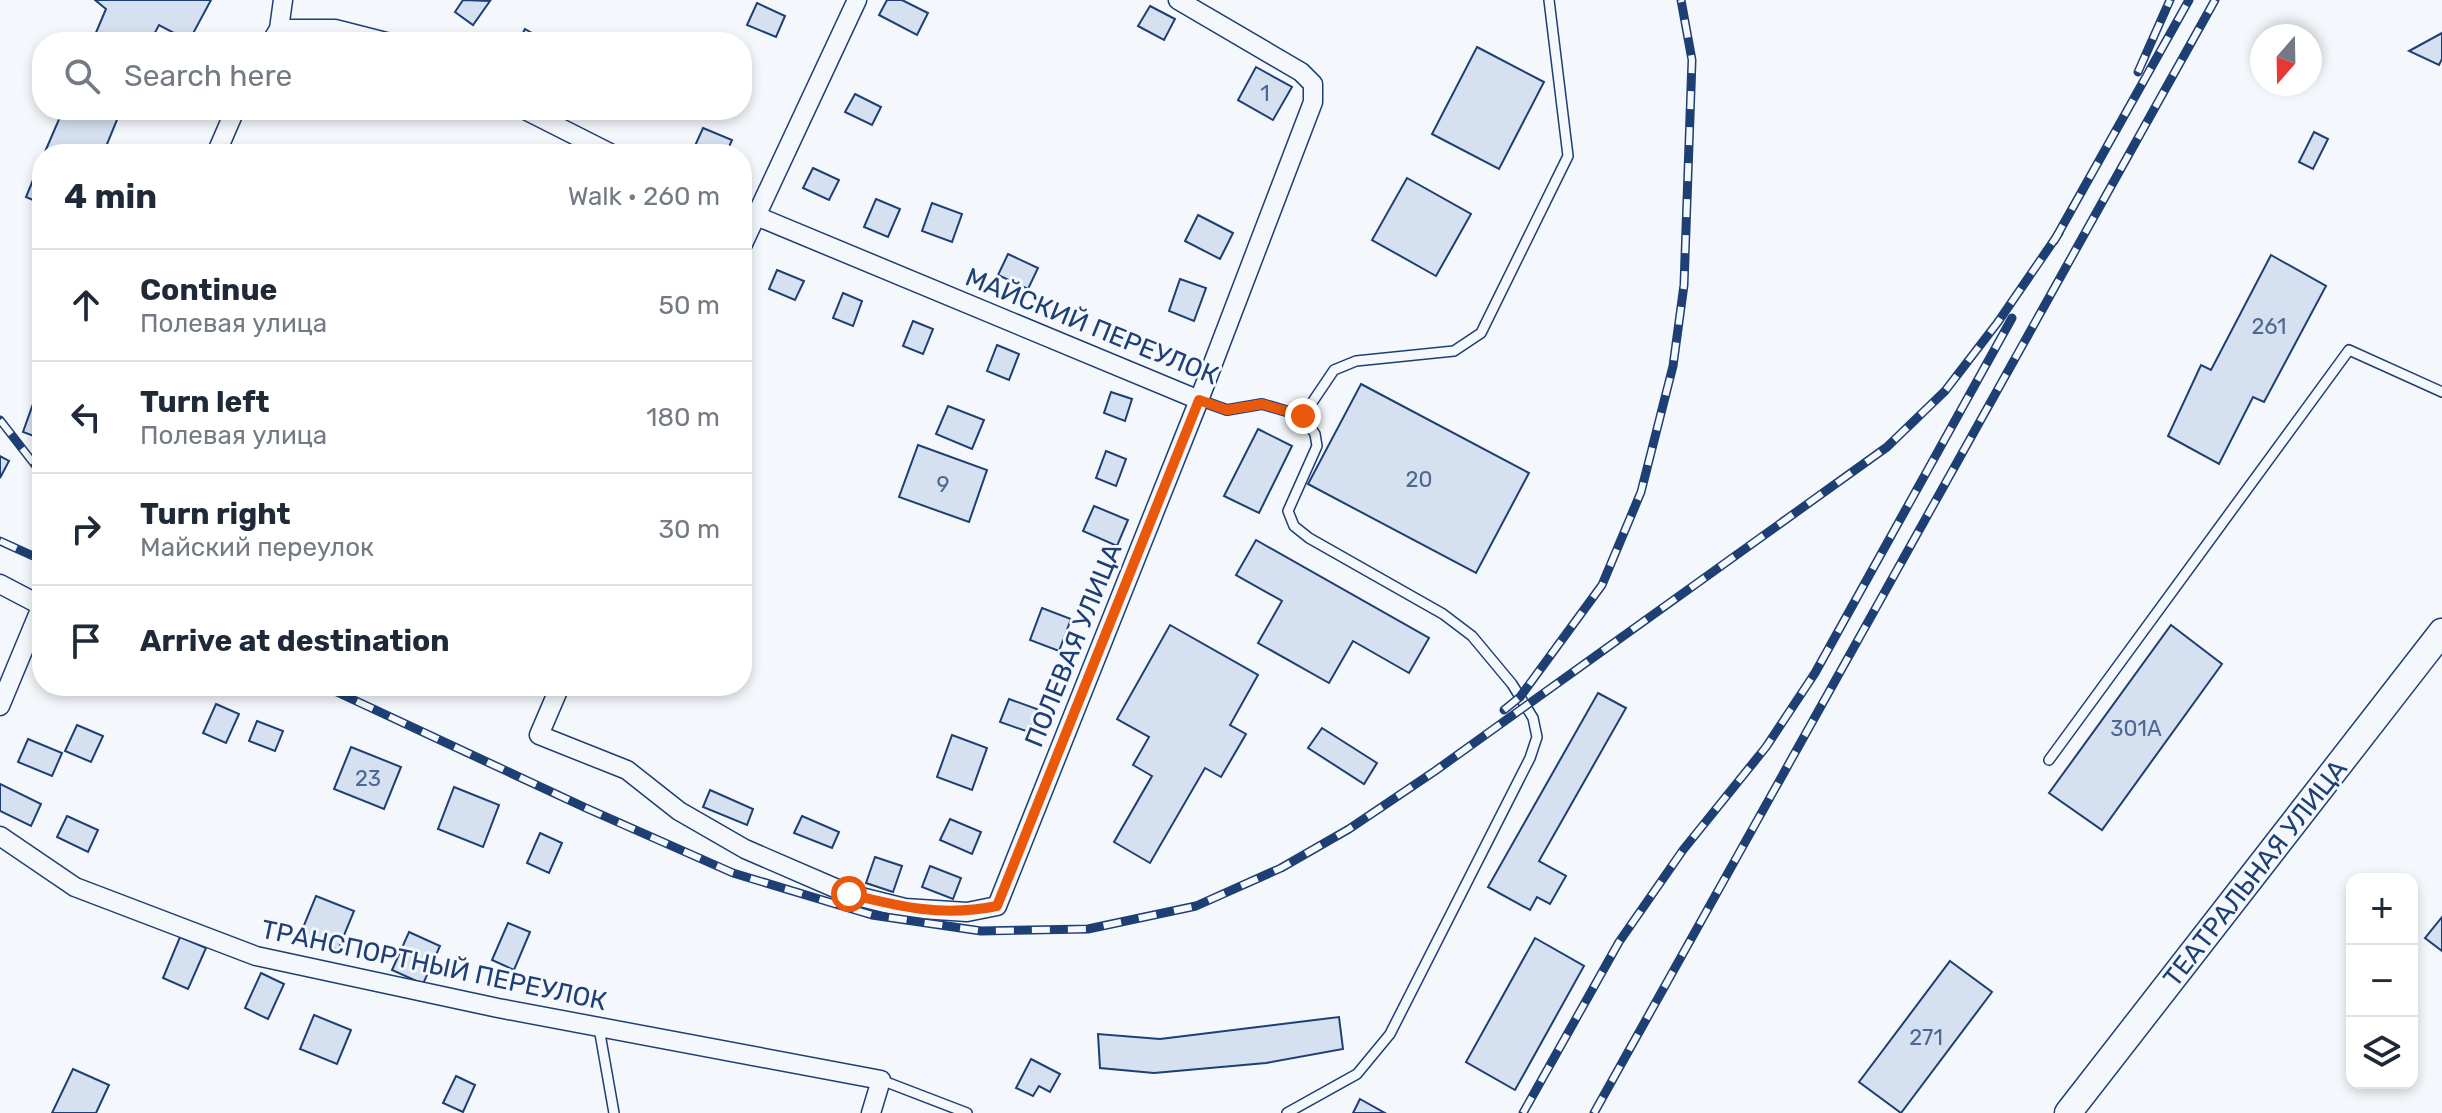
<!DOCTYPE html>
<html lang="en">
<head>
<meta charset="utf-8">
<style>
	:root { --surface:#fff; --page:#f2f2f3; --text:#1f2937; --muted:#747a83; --line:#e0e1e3 }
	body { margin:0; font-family:Rubik,sans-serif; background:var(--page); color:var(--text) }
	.controls { position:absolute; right:24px; bottom:24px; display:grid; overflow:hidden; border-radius:16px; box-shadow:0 4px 12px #0003 }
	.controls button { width:72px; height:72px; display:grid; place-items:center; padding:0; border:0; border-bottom:2px solid var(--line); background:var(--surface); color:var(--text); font:40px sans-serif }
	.compass { position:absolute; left:2250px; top:24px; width:72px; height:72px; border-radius:50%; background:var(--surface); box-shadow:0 4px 12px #0003; rotate:200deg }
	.stop { position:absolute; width:24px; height:24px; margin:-18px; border:6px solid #ea580c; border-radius:50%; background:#fff }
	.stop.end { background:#ea580c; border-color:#fff; box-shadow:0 2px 8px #0008 }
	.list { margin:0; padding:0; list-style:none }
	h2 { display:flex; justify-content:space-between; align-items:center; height:104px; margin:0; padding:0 32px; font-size:34px }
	h2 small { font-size:26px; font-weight:400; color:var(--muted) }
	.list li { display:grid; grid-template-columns:52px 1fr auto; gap:24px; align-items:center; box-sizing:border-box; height:112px; padding:0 32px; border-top:2px solid var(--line) }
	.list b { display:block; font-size:30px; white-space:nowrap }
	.list p { margin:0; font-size:26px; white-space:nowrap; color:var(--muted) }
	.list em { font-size:26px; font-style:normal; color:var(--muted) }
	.icon { flex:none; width:44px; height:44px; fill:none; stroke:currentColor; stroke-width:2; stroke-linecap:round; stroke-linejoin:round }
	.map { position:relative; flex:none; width:2442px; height:1113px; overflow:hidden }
	.search { position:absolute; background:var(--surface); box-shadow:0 4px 12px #0003; left:32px; top:32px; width:720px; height:88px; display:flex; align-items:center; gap:20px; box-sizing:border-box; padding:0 28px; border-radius:32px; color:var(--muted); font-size:30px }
	.panel { position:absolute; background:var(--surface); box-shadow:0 4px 12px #0003; left:32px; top:144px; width:720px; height:552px; border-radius:32px }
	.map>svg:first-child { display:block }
	.building { fill:#d5e0f0; stroke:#1d3f73; stroke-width:2 }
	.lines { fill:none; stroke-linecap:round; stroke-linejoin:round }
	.lane-casing { stroke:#1d3f73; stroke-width:12 }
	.street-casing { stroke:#1d3f73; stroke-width:21 }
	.secondary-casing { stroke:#1d3f73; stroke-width:29 }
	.lane { stroke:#f4f7fb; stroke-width:9 }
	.street { stroke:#f4f7fb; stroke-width:18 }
	.secondary { stroke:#f4f7fb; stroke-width:26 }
	.rail-casing { stroke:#1d3f73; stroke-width:9 }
	.rail { stroke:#f4f7fb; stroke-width:6; stroke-dasharray:18; stroke-linecap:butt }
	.route { stroke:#ea580c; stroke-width:10 }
	.labels { text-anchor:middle; stroke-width:6; stroke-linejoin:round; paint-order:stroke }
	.number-label { font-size:22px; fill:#4b6792 }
	.street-label { font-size:26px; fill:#1d3f73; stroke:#f4f7fb }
</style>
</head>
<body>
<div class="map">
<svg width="2442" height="1113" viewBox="0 0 2442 1113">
	<rect width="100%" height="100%" fill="#f4f7fb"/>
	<g class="building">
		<path d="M95 0H211L189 41 159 25 150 42H92L106 9Z"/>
		<path d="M463 0 490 1 473 25 455 12Z"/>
		<path d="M887 0H902L928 13 917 35 879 15Z"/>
		<path d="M757 3 785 16 776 37 747 25Z"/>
		<path d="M1150 6 1175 19 1164 40 1138 26Z"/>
		<path d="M525 29 544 40 543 42H518Z"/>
		<path d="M2442 33V59L2439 65 2409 51Z"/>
		<path d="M1477 47 1544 82 1499 169 1432 134Z"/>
		<path d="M1256 67 1292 87 1273 120 1238 100Z"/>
		<path d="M855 94 881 107 872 125 845 112Z"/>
		<path d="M63 110H121L103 154H44Z"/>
		<path d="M703 128 732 140 726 154H708L694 148Z"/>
		<path d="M2314 132 2328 139 2313 169 2299 162Z"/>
		<path d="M42 158V204L26 197Z"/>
		<path d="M813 168 839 180 829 200 803 188Z"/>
		<path d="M1407 178 1471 214 1436 276 1372 240Z"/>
		<path d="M876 199 900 209 888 237 864 227Z"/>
		<path d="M932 203 962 214 952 242 922 231Z"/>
		<path d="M1198 215 1233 233 1220 259 1185 241Z"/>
		<path d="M1008 254 1038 268 1028 289 998 275Z"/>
		<path d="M2271 255 2326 286 2264 402 2253 397 2219 464 2168 436 2201 365 2211 370Z"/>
		<path d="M777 270 804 281 795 300 769 289Z"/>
		<path d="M1180 279 1206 288 1194 321 1169 311Z"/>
		<path d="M843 293 862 301 853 326 833 318Z"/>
		<path d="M913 321 933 329 923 354 903 346Z"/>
		<path d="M997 345 1019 354 1009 380 987 371Z"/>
		<path d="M1361 384 1529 473 1476 573 1308 484Z"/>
		<path d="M38 390 42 392V439L23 432Z"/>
		<path d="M1111 392 1132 399 1125 421 1104 413Z"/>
		<path d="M948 406 984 420 972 449 936 434Z"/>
		<path d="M1258 429 1292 446 1259 513 1224 496Z"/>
		<path d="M918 445 987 470 969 522 899 497Z"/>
		<path d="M1106 451 1126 459 1116 486 1096 478Z"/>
		<path d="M0 456 9 461 0 478Z"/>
		<path d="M1094 506 1128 520 1117 546 1083 531Z"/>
		<path d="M1256 540 1429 638 1409 673 1353 641 1329 683 1258 643 1282 601 1236 575Z"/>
		<path d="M1042 608 1071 619 1059 651 1030 640Z"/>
		<path d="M1170 625 1258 675 1230 725 1246 734 1221 777 1205 768 1150 863 1114 842 1152 776 1133 765 1149 737 1117 719Z"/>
		<path d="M2171 625 2222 664 2102 830 2049 793Z"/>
		<path d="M471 686H492L489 693Z"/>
		<path d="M1598 693 1626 708 1539 861 1566 876 1550 904 1537 897 1530 910 1488 887Z"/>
		<path d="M1009 699 1037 709 1029 732 1000 722Z"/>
		<path d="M216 704 239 714 226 743 203 733Z"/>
		<path d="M257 721 283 731 275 751 249 741Z"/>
		<path d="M77 725 103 736 91 762 65 751Z"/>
		<path d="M1322 728 1377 763 1364 784 1308 748Z"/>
		<path d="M952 735 987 748 972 790 937 777Z"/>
		<path d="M28 739 62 753 52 776 18 762Z"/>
		<path d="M351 747 401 767 384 809 334 789Z"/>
		<path d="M0 784 41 804 31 826 0 811Z"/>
		<path d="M454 787 499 805 483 847 438 829Z"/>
		<path d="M710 790 753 809 747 825 703 807Z"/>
		<path d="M67 816 98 830 88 852 57 837Z"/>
		<path d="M802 816 839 832 832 848 794 833Z"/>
		<path d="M950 819 981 832 972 854 940 840Z"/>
		<path d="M540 833 562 843 549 873 527 863Z"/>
		<path d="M875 857 902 866 893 892 866 883Z"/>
		<path d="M930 866 961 878 953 899 922 887Z"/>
		<path d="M316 896 354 911 338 950 300 935Z"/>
		<path d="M2442 917V951L2425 938Z"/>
		<path d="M508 923 530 932 514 970 492 960Z"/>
		<path d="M409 932 440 946 423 984 392 970Z"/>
		<path d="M180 937 206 948 188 989 163 978Z"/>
		<path d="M1535 938 1584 966 1515 1090 1466 1062Z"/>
		<path d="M1950 961 1992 992 1901 1113 1859 1082Z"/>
		<path d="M261 973 284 984 268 1019 245 1008Z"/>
		<path d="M314 1015 351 1030 337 1064 300 1049Z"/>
		<path d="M1339 1017 1343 1049 1266 1063 1154 1073 1100 1068 1098 1034 1160 1039Z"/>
		<path d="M1031 1059 1060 1074 1050 1092 1039 1086 1033 1096 1016 1088Z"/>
		<path d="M73 1069 109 1085 96 1113H52Z"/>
		<path d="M456 1076 475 1085 463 1112 443 1103Z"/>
		<path d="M1360 1099 1385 1113H1353Z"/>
	</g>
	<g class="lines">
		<defs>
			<g id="lane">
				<path d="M1199 400 1227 410 1262 404 1303 416 1334 370 1356 361 1454 351 1481 333 1568 156 1549 0"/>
				<path d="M2049 760 2349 350 2442 392"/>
				<path d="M599 1028 614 1113"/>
				<path d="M881 1080 967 1113"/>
				<path d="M1287 1113 1357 1074 1390 1034 1530 758 1537 737 1533 718 1512 684 1472 636 1443 614 1309 538 1294 526 1288 511 1317 446 1315 434 1303 416"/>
			</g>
			<g id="street">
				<path d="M279 29H335L386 42"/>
				<path d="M271 42 279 29 283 0"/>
				<path d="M525 110 612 154"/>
				<path d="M216 154 235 110"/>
				<path d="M742 210 1199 400"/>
				<path d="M742 246 857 0"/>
				<path d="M0 584 42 606"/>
				<path d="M560 686 539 735 627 770 679 811 745 849 849 894 905 908 967 912 997 906 1199 400 1313 102V84L1301 72 1178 0"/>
				<path d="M0 706 42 605"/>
				<path d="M0 836 75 887 256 956 498 1008 881 1080 871 1113"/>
			</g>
			<path id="secondary" d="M2068 1113 2442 632"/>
		</defs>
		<use href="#lane" class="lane-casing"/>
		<use href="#street" class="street-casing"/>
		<use href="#secondary" class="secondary-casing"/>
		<use href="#lane" class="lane"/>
		<use href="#street" class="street"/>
		<use href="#secondary" class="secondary"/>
		<defs>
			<g id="rail">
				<path d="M2138 72 2170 0"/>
				<path d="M2054 241 2189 0"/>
				<path d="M0 420 42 474"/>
				<path d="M0 541 42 560"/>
				<path d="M324 686 586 808 733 873 872 915 981 931 1088 929 1196 906 1281 868 1349 829 1435 771 1887 447 1945 391 1998 322 2059 233"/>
				<path d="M1504 710 1520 697 1602 585 1641 492 1673 366 1684 285 1692 60 1681 0"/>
				<path d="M1523 1113 1619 942 1683 850 1766 747 1815 673 2012 318"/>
				<path d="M1594 1113 2215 0"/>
			</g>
		</defs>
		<use href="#rail" class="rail-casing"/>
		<use href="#rail" class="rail"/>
	</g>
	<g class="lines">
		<path class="route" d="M849 894C901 907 943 917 997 906L1199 400 1227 410 1262 404 1303 416"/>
	</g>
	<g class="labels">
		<g class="number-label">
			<text x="1265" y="101">1</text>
			<text x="2269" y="334">261</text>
			<text x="1419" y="487">20</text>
			<text x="943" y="492">9</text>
			<text x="2136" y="736">301А</text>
			<text x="368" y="786">23</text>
			<text x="1926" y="1045">271</text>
		</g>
		<g class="street-label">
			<text transform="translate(1092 326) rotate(22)" y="9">МАЙСКИЙ ПЕРЕУЛОК</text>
			<text transform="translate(1073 645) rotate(-68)" y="9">ПОЛЕВАЯ УЛИЦА</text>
			<text transform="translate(2255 873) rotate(-52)" y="9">ТЕАТРАЛЬНАЯ УЛИЦА</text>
			<text transform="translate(434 965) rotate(12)" y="9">ТРАНСПОРТНЫЙ ПЕРЕУЛОК</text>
		</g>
	</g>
</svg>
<div class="controls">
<button>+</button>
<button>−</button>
<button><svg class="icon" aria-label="layers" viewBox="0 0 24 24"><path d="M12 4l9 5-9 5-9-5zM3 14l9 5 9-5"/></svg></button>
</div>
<svg class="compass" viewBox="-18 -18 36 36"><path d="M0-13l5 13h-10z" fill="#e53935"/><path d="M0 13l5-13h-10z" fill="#747a83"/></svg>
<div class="stop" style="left:849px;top:894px"></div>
<div class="stop end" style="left:1303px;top:416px"></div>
<div class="search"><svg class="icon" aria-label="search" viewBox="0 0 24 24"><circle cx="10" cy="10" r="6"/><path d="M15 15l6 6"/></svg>Search here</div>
<section class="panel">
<h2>4 min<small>Walk · 260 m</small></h2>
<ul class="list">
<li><svg class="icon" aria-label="ahead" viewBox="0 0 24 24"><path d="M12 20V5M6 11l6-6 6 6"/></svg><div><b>Continue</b><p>Полевая улица</p></div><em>50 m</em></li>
<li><svg class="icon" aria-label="left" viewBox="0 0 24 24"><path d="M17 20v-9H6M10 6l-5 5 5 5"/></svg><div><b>Turn left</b><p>Полевая улица</p></div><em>180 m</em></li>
<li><svg class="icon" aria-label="right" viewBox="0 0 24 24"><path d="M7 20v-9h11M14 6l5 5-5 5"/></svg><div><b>Turn right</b><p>Майский переулок</p></div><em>30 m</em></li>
<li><svg class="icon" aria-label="arrive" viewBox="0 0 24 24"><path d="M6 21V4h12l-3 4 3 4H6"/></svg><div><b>Arrive at destination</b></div></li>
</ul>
</section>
</div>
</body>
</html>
